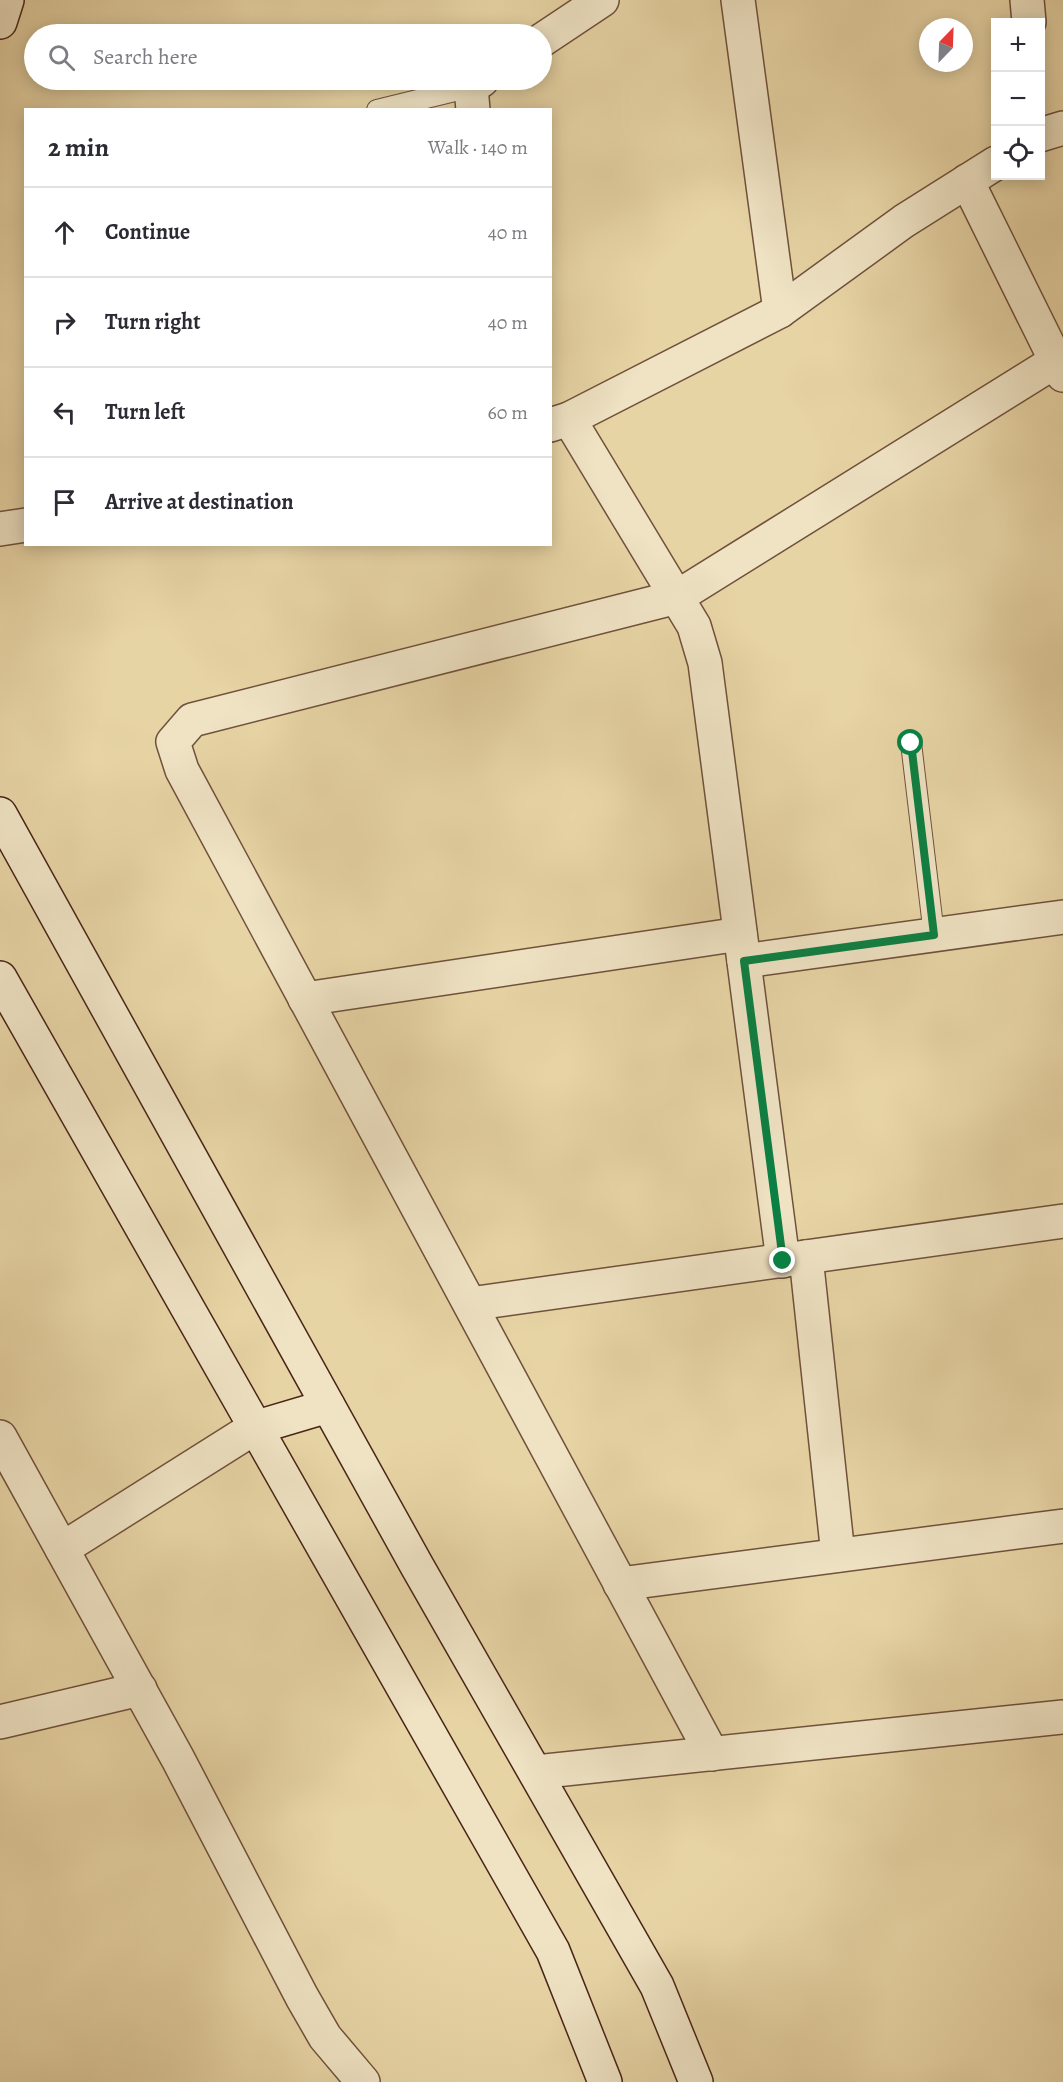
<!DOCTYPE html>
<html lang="en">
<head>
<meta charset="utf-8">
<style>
	:root { --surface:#fff; --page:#f2f2f3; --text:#2b2b33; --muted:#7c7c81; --line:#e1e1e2 }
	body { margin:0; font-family:Alegreya,serif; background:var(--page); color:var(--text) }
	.controls { position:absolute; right:18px; top:18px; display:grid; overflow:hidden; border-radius:0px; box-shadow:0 3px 15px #0003 }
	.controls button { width:54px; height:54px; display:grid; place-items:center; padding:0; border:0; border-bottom:2px solid var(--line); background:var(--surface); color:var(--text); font:30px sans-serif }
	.compass { position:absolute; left:919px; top:18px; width:54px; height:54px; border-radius:50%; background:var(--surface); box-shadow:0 3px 15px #0003; rotate:23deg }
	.stop { position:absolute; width:18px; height:18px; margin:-14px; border:4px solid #0b8043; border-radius:50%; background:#fff }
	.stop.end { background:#0b8043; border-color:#fff; box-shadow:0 2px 6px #0008 }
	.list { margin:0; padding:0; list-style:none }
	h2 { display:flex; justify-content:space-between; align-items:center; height:78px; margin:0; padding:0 24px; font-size:26px }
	h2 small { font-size:20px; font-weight:400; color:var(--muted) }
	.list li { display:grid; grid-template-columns:39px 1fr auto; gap:18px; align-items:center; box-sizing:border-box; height:90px; padding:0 24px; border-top:2px solid var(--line) }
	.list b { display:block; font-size:22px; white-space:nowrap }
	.list em { font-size:20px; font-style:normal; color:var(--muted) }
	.icon { flex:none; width:33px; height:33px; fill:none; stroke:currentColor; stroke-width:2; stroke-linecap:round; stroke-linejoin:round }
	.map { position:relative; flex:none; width:1063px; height:2082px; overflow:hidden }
	.search { position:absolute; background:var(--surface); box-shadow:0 3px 15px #0003; left:24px; top:24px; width:528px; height:66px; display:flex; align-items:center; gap:15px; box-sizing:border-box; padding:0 21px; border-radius:33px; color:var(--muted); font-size:22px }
	.panel { position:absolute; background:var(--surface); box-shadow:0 3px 15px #0003; left:24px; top:108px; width:528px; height:438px; border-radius:0px }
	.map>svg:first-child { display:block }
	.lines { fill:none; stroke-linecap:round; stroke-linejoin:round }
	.lane-casing { stroke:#70513b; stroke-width:22 }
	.street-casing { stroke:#70513b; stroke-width:36 }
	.secondary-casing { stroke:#492518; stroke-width:36 }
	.lane { stroke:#efe3c4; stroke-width:20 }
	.street { stroke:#efe3c4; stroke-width:33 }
	.secondary { stroke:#efe3c4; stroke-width:33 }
	.route { stroke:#0b8043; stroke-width:8 }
</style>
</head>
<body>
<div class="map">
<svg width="1063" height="2082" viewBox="0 0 1063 2082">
	<rect width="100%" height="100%" fill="#e7d4a5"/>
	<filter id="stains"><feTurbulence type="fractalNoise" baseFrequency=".00333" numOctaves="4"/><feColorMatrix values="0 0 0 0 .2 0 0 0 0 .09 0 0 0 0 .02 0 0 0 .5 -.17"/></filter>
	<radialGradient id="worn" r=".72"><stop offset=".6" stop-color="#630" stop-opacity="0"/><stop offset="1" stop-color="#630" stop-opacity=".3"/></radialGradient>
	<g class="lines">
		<defs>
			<g id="lane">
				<path d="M377 110 471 87"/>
				<path d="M911 743 934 935"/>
			</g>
			<g id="street">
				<path d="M738 0 780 311"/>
				<path d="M1027 0 1029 22"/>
				<path d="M542 40 602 0"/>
				<path d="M473 110 471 87 482 80"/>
				<path d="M1040 135 1063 128"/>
				<path d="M967 181 1063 375"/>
				<path d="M569 419 694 626 705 663 783 1261"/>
				<path d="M550 425 569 419 780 311 904 221 996 163"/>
				<path d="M0 529 26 525"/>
				<path d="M744 961 1063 917"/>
				<path d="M305 999 740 934"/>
				<path d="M806 1257 838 1555"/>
				<path d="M470 1304 1063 1221"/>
				<path d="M0 1437 178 1759 302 1997 325 2037 363 2082"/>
				<path d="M62 1549 254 1428"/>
				<path d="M620 1584 1063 1526"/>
				<path d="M0 1722 140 1689"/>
				<path d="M712 1754 182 770 173 742 192 720 677 597 1056 361"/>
				<path d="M536 1772 1063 1717"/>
			</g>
			<g id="secondary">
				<path d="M0 22 7 0"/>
				<path d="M0 814 417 1566 657 1986 696 2082"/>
				<path d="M0 978 553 1951 605 2082"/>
				<path d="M254 1428 328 1406"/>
			</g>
		</defs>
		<use href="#lane" class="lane-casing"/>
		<use href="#street" class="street-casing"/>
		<use href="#secondary" class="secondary-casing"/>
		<use href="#lane" class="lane"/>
		<use href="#street" class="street"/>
		<use href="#secondary" class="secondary"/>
	</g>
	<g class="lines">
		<path class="route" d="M783 1261 744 961 934 935 911 743"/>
	</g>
	<rect width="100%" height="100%" filter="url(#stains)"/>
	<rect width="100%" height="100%" fill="url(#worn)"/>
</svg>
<div class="controls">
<button>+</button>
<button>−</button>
<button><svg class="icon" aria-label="locate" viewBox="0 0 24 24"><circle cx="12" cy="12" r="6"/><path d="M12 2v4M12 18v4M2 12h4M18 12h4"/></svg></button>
</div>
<svg class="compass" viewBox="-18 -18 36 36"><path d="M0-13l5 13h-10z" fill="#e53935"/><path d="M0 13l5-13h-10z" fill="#7c7c81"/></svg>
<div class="stop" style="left:911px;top:743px"></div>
<div class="stop end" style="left:783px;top:1261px"></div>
<div class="search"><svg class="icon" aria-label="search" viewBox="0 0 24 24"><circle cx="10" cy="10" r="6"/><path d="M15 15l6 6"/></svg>Search here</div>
<section class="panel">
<h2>2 min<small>Walk · 140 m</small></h2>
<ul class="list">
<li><svg class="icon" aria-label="ahead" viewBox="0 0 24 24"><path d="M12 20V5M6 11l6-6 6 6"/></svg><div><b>Continue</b></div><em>40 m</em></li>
<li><svg class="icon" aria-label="right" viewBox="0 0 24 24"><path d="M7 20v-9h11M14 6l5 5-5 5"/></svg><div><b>Turn right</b></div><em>40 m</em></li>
<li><svg class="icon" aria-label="left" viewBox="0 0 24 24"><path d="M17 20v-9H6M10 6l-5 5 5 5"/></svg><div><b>Turn left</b></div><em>60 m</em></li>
<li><svg class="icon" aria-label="arrive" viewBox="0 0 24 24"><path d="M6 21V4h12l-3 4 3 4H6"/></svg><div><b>Arrive at destination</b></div></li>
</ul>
</section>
</div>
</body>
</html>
